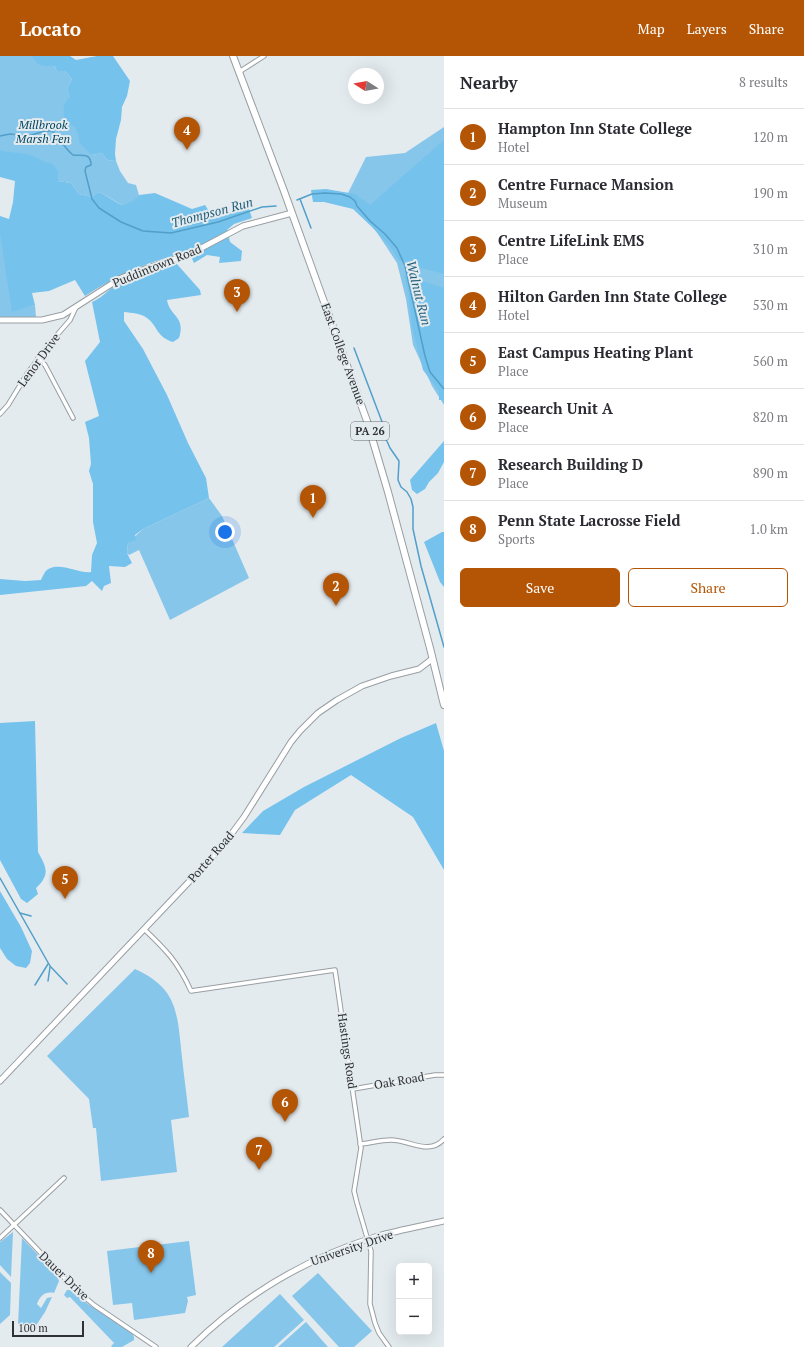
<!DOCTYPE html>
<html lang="en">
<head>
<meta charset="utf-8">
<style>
	:root { --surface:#fff; --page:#f2f2f3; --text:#2b2b33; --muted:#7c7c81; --line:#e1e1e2; --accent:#b35505 }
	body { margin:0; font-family:"PT Serif",serif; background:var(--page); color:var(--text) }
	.controls { position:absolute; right:12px; bottom:12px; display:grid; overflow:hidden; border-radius:6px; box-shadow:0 4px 16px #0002 }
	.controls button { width:36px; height:36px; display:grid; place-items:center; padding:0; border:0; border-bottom:1px solid var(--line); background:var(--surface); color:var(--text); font:20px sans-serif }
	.compass { position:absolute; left:348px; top:12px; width:36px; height:36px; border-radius:50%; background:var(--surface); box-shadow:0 4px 16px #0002; rotate:281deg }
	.scale { position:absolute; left:12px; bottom:10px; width:72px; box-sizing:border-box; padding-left:4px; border:2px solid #2f3132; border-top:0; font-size:11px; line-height:14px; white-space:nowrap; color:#2f3132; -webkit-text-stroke:3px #e4ebef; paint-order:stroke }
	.you { position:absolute; left:225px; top:476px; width:14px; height:14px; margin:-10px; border:3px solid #fff; border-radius:50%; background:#1a73e8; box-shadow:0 0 0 6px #1a73e833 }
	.badge { display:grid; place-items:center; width:26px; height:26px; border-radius:50%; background:var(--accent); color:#fff; font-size:13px; font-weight:700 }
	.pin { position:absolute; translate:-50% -33px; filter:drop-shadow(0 1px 2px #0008) }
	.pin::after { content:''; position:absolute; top:21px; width:14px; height:12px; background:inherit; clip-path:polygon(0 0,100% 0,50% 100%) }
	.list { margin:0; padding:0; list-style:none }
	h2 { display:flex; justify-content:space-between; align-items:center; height:52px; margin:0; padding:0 16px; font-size:17px }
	h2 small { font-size:13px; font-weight:400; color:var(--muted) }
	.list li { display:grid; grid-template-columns:26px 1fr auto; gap:12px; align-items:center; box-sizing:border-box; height:56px; padding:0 16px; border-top:1px solid var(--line) }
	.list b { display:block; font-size:15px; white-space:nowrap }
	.list p { margin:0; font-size:13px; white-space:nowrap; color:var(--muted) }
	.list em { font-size:13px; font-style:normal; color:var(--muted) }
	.actions { display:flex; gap:8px; padding:12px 16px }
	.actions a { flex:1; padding:9px 0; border:1px solid var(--accent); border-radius:6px; text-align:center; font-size:14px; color:var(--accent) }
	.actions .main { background:var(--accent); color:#fff }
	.map { position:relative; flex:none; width:444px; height:1291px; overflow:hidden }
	header { display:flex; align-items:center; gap:24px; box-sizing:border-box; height:56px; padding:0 20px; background:var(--accent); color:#fff }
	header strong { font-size:19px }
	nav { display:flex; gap:22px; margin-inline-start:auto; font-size:14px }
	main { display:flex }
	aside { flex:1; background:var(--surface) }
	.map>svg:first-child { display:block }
	.green { fill:#86c6ea }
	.forest { fill:#75c2ed }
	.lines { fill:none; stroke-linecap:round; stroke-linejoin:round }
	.stream { stroke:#529fc9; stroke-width:1.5 }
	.street-casing { stroke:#989ea1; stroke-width:5.5 }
	.secondary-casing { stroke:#989ea1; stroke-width:7 }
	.primary-casing { stroke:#989ea1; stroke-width:8 }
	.street { stroke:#fff; stroke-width:3.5 }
	.secondary { stroke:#fff; stroke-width:5 }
	.primary { stroke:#fff; stroke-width:6 }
	.labels { text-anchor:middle; stroke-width:4; stroke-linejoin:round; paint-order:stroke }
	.shield { fill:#e4ebef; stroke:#65696b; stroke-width:1 }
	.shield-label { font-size:11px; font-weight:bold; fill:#2f3132 }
	.park-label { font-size:12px; font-style:italic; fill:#004460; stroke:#e4ebef }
	.street-label { font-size:12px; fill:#2f3132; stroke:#e4ebef }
	.water-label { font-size:13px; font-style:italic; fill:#245e7c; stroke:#e4ebef }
</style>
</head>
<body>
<header>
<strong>Locato</strong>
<nav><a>Map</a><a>Layers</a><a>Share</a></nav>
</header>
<main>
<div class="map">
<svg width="444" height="1291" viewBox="0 0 444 1291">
	<rect width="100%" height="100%" fill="#e4ebef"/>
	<g class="green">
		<path d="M0 0H47L57 15H65L72 23 67 33 92 99 102 97 107 104 116 105 120 115 128 127 136 129 139 139 133 146 122 149C114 145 107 139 98 136L92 141 79 138 71 127 58 125V116L0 112Z"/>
		<path d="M444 71V349L432 330 413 289 406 243 397 207 374 172 346 141 366 101 405 97Z"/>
		<path d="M0 171 20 253 35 249 36 261H0Z"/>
		<path d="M209 442 222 460 249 522 170 564 139 494 129 499 127 497 128 487 143 473Z"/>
		<path d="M135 913C179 933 177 958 182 1001 184 1021 187 1041 189 1061L171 1064 177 1116 101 1125 96 1072H93L89 1043 47 1000Z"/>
		<path d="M13 1176 11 1221 0 1209V1186Z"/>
		<path d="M22 1182 57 1219 59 1225 54 1237C45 1235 40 1240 37 1248L41 1252 47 1242 52 1241 45 1256 33 1274 30 1271 24 1276 18 1269Z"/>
		<path d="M189 1185 196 1239 187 1241 188 1245 185 1257 134 1264 132 1247 113 1249 107 1195Z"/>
		<path d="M0 1216 11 1227 10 1259 0 1268Z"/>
		<path d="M318 1217 372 1275 354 1291H339L292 1240Z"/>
		<path d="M67 1234H70L72 1235 88 1248 132 1277 134 1281V1284L122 1291H112L111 1290 114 1287 70 1241 67 1242 64 1239Z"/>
		<path d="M280 1238 304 1264 274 1291H222Z"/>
		<path d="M306 1266 328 1291H278Z"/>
	</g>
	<g class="forest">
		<path d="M32 0H70L76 4 97 0H113L130 25 127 40 122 51 121 64 116 83 115 98 116 105 107 104 102 97 92 99 79 86V81L75 71 65 66C63 56 62 48 70 41L67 33 72 23 65 15H57L54 10C42 10 38 11 32 0Z"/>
		<path d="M444 84V218L422 212 411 205H399L392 193 372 171 353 153 324 146H313L311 134 326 133 355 138 370 149Z"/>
		<path d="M0 94C8 97 17 96 26 98 36 100 42 106 53 108L58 116V125L71 127 79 138 92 141 98 136C107 139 113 145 122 149L133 145 139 139 155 137 192 153 205 149 214 163 231 157 249 153 252 162 234 168 227 174 230 186 242 195 241 205 219 207 220 201 207 199 194 207 189 196C152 204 117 219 85 240L75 224 49 235 32 237 35 249 12 256 0 177V160L9 163 13 146 15 125 0 121Z"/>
		<path d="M176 207 200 234 201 239 167 244C170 261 186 260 179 282L173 286C156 281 158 270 147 262 140 257 132 257 124 256V265L143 293 167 339 188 387 206 422 209 442 143 473 135 479 136 484 128 487 127 497 132 507 125 511 109 510 111 527 104 530 102 535 92 525 86 530 0 539V523L25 525 41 524C42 521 44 518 45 516 55 503 79 518 91 516L92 499 97 487 93 466V428L89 415 91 408 89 382 85 366 99 360 85 305 100 286 92 246C102 242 108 234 117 228 135 218 157 213 176 207Z"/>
		<path d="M404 219 444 232V344H439V335L423 314 412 271 408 234Z"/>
		<path d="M444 385V406L438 417 429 426 425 433 417 438 412 434 410 424Z"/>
		<path d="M442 476H444V531L440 526 424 486Z"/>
		<path d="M35 665 38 796C47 812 50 819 36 832L38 838 27 847 21 843 0 804V667Z"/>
		<path d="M436 667 444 695V814L413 761 351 719 295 754 280 779 242 777 263 755 304 731 401 682Z"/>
		<path d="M0 835 21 871 32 895 30 907 26 912 16 910 7 903 0 892Z"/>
	</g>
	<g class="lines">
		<g class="stream">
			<path d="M0 80 10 78 28 80 45 75H52C60 82 64 92 73 99 81 100 91 96 91 109L86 111 85 115 92 143 99 152 121 166 143 175 171 177 218 166 262 151 276 150"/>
			<path d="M300 143 311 172"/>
			<path d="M297 144 312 138 325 137 341 138 350 141 355 145 357 150 370 165 385 178 397 192 405 210 425 300 430 316 444 333"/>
			<path d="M354 292 384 371 386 383 390 392 399 405 398 424 401 431 407 436 411 443 413 451V473L421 510 444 591"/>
			<path d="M0 822 50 910 67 928"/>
			<path d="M20 857 31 860"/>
			<path d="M48 925 50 911"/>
			<path d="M35 929 48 908"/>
		</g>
		<defs>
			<g id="street">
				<path d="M239 16 264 0"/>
				<path d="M38 302 45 309 73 362"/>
				<path d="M0 358 8 349 27 318 50 287 70 264 76 251"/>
				<path d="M144 873C166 894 178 906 191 935L335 914 361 1092 354 1135 357 1147 371 1195 370 1248 375 1267 379 1277 389 1291"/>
				<path d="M353 1033 435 1019H444"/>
				<path d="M360 1088C370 1087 381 1084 391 1084 410 1084 429 1100 444 1083"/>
				<path d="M0 1154 75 1233 94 1249 156 1291"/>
				<path d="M0 1182 64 1122"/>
			</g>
			<g id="secondary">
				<path d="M0 264H42L63 259 121 222 139 215 192 197 243 170 292 157"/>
				<path d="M0 1025 221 792 244 761 291 686 300 675 318 657 337 644 362 630 391 620 419 613 432 603"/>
				<path d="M191 1291C245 1238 306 1202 378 1180 400 1174 422 1170 444 1165"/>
			</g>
			<path id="primary" d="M233 0 284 135 367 365 388 436 430 592 444 649"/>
		</defs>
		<use href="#street" class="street-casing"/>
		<use href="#secondary" class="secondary-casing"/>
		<use href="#primary" class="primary-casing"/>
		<use href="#street" class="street"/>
		<use href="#secondary" class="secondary"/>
		<use href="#primary" class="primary"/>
	</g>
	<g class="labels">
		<rect class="shield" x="351" y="366" width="38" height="18" rx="3"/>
		<g class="shield-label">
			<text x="370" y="379">PA 26</text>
		</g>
		<g class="park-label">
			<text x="43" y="73">Millbrook<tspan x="43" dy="14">Marsh Fen</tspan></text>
		</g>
		<g class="street-label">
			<text transform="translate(157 210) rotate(-22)" y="4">Puddintown Road</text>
			<text transform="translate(343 298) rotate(70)" y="4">East College Avenue</text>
			<text transform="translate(39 304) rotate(-54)" y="4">Lenor Drive</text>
			<text transform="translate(211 801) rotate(-49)" y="4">Porter Road</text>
			<text transform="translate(347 995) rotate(82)" y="4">Hastings Road</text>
			<text transform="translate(399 1025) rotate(-10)" y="4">Oak Road</text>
			<text transform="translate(352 1192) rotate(-19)" y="4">University Drive</text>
			<text transform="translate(64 1220) rotate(44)" y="4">Dauer Drive</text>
		</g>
		<g class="water-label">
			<text transform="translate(212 156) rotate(-15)" y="5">Thompson Run</text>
			<text transform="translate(419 237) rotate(76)" y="5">Walnut Run</text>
		</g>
	</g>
</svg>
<div class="controls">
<button>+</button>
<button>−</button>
</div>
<svg class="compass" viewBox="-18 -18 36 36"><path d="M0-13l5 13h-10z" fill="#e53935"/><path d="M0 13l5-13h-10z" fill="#7c7c81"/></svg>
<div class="scale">100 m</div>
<div class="you"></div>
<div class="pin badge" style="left:313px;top:462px">1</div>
<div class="pin badge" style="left:336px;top:550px">2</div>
<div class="pin badge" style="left:237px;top:256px">3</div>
<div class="pin badge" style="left:187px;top:94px">4</div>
<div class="pin badge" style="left:65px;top:843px">5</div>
<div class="pin badge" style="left:285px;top:1066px">6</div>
<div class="pin badge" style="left:259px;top:1114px">7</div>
<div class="pin badge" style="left:151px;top:1217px">8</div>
</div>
<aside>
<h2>Nearby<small>8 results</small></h2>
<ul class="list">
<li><span class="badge">1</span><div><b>Hampton Inn State College</b><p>Hotel</p></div><em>120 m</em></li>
<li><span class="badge">2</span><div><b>Centre Furnace Mansion</b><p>Museum</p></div><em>190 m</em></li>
<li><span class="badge">3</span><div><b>Centre LifeLink EMS</b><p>Place</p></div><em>310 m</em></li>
<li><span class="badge">4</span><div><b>Hilton Garden Inn State College</b><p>Hotel</p></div><em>530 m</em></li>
<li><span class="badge">5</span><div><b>East Campus Heating Plant</b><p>Place</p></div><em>560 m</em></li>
<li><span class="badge">6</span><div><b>Research Unit A</b><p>Place</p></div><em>820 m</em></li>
<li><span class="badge">7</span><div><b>Research Building D</b><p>Place</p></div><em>890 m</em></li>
<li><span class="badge">8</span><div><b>Penn State Lacrosse Field</b><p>Sports</p></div><em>1.0 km</em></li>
</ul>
<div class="actions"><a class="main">Save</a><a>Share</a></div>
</aside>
</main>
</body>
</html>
